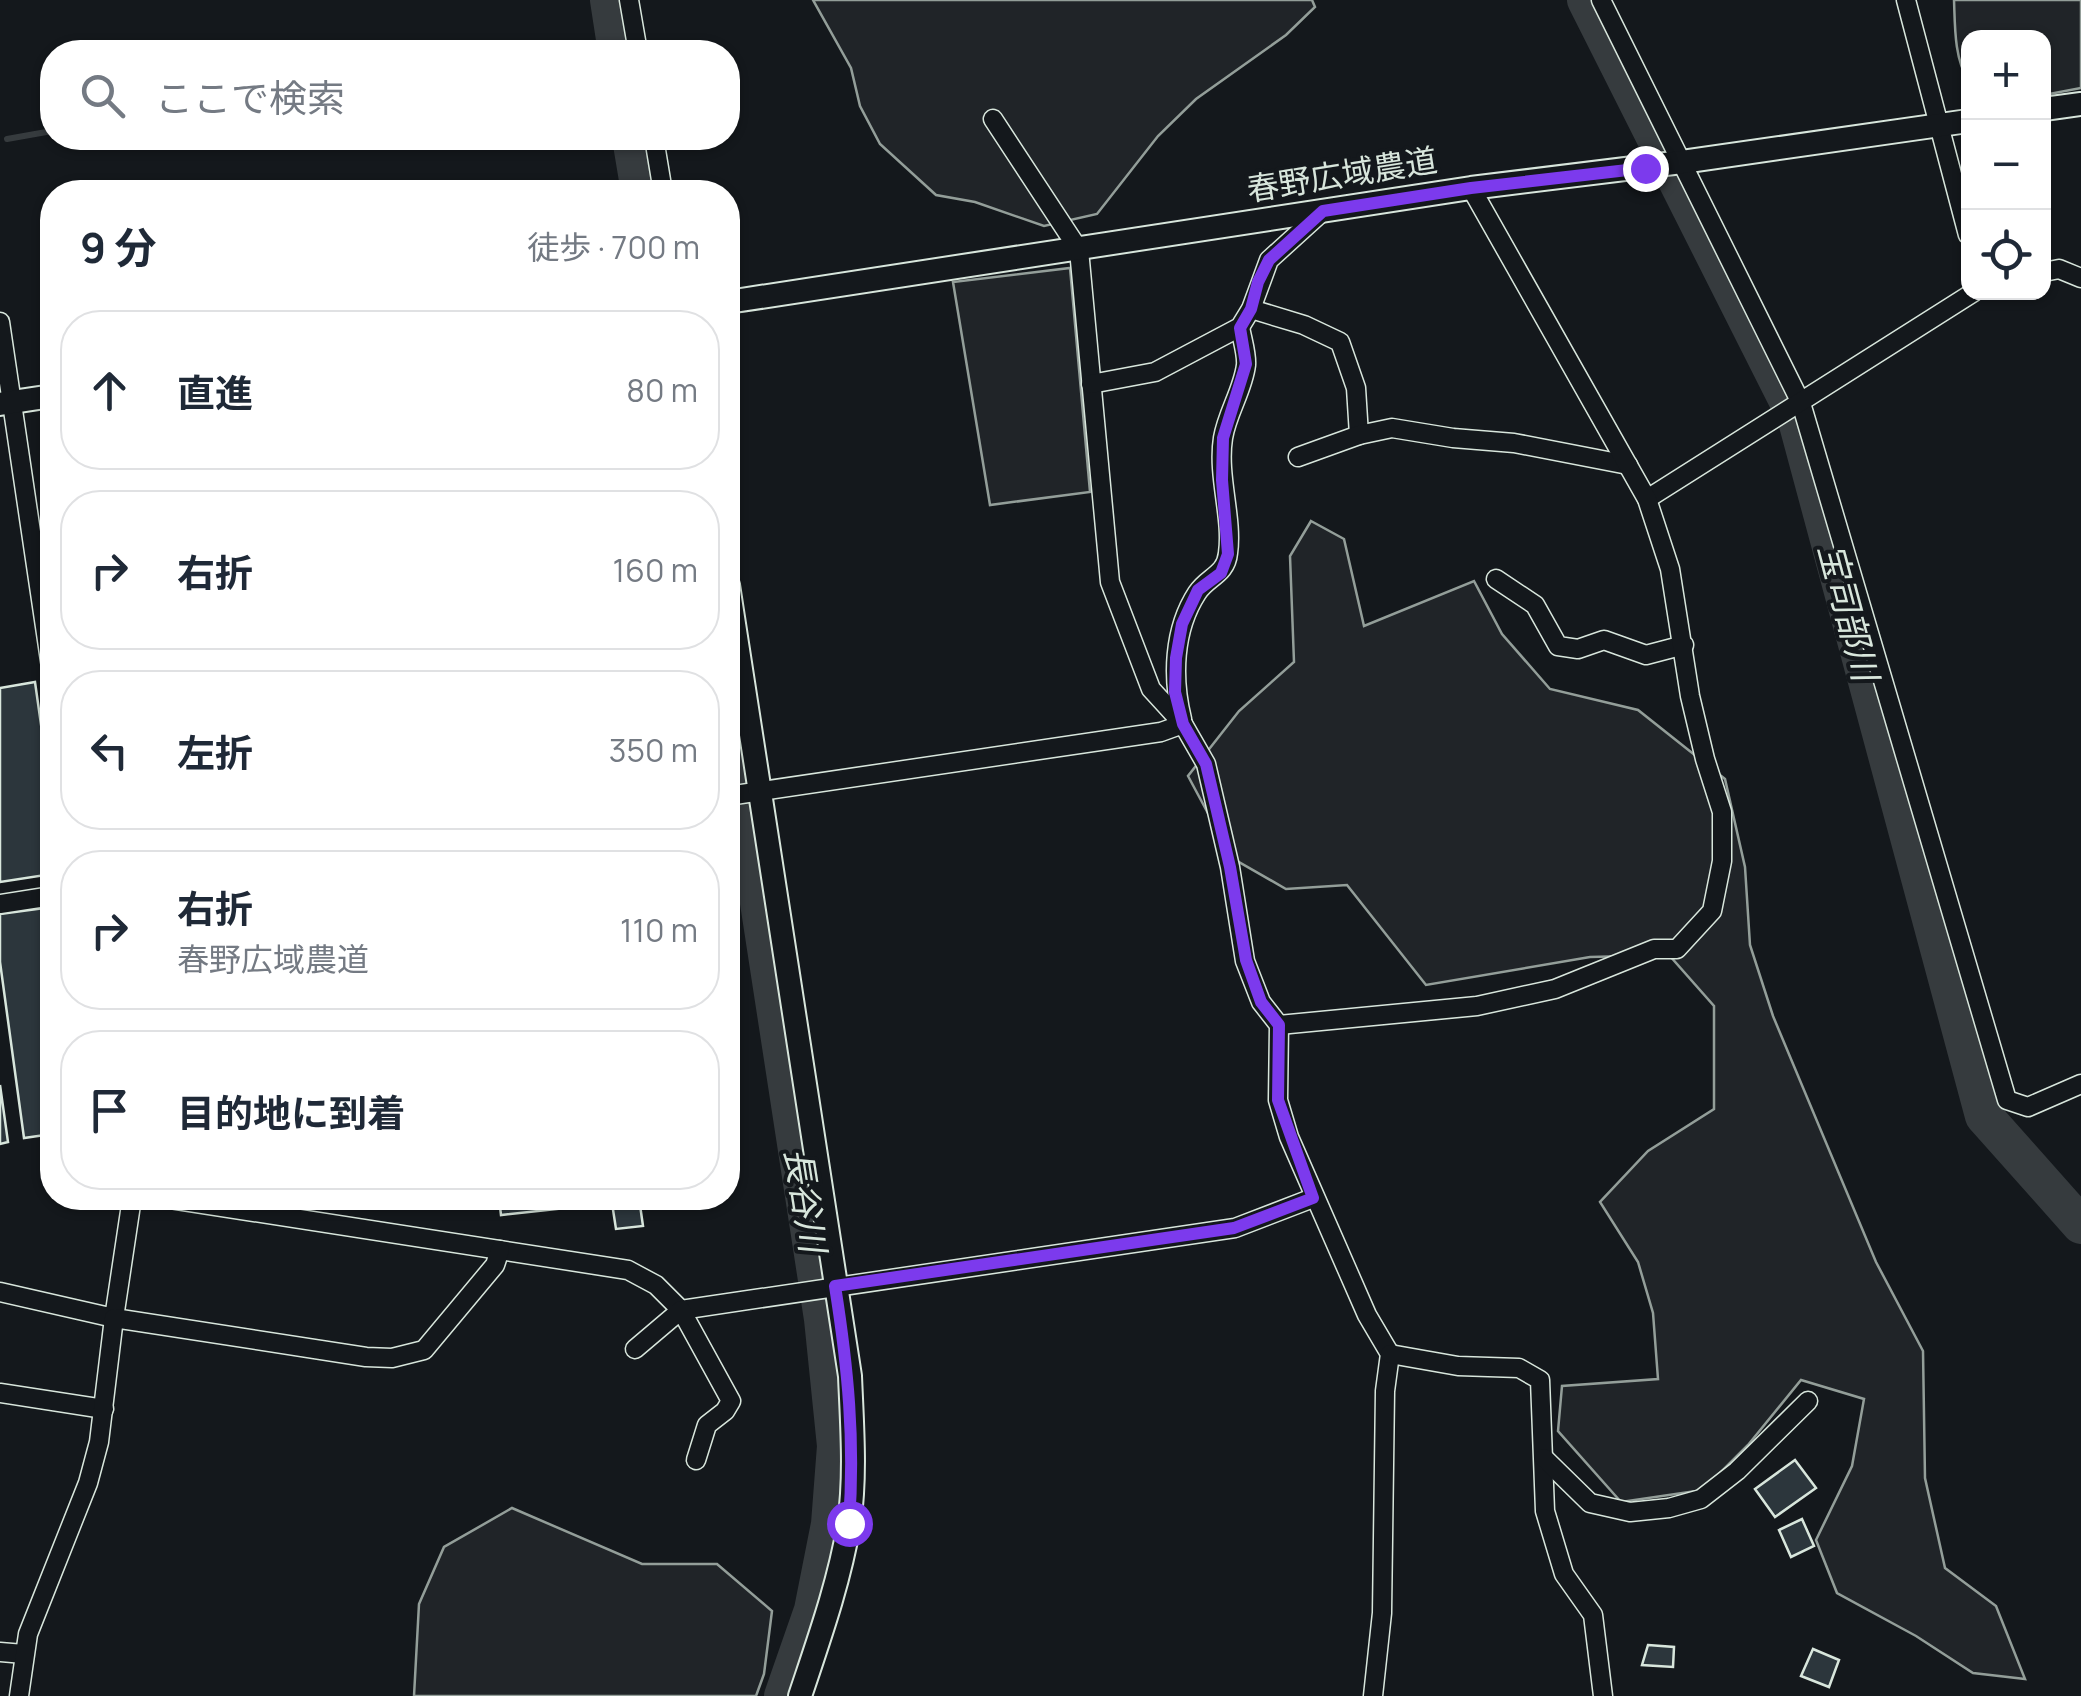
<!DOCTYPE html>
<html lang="ja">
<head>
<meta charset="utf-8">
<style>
	:root { --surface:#fff; --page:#f2f2f3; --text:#1f2937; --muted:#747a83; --line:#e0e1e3 }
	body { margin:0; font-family:Manrope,"Noto Sans JP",sans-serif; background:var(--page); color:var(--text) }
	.controls { position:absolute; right:30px; top:30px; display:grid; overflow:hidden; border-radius:20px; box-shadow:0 2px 8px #0004 }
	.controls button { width:90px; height:90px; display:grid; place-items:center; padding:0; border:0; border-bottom:2px solid var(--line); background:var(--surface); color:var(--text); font:50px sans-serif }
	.stop { position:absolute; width:30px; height:30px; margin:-22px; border:8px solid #7c3aed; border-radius:50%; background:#fff }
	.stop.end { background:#7c3aed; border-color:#fff; box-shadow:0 2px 10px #0008 }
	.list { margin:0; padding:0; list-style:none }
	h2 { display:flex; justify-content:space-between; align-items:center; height:130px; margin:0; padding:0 40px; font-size:42px }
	h2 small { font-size:32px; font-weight:400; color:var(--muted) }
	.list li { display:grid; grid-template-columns:65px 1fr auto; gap:30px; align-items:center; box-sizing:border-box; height:160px; margin:0 20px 20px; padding:0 20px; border:2px solid var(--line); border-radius:40px }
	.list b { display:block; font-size:38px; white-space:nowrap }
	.list p { margin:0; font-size:32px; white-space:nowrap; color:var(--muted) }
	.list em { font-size:32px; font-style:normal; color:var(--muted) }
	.icon { flex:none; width:55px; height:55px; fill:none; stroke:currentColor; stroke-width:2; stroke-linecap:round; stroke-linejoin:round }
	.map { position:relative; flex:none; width:2081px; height:1696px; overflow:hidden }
	.search { position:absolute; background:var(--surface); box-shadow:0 2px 8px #0004; left:40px; top:40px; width:700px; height:110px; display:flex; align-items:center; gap:25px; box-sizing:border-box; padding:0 35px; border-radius:40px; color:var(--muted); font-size:38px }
	.panel { position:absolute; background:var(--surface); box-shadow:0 2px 8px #0004; left:40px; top:180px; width:700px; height:1030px; border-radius:40px }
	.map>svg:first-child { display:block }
	.green { fill:#202428; stroke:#939e99; stroke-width:2.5 }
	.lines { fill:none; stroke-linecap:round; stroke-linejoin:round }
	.stream { stroke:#363b3e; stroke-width:6 }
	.river { stroke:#363b3e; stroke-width:38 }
	.building { fill:#2c363c; stroke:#d8e6dc; stroke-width:2.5 }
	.minor-casing { stroke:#d8e6dc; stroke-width:21 }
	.tertiary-casing { stroke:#d8e6dc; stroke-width:26 }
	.minor { stroke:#14181c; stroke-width:18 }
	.tertiary { stroke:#14181c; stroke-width:22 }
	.route { stroke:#7c3aed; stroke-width:12 }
	.labels { text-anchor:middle; stroke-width:8; stroke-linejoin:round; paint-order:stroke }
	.street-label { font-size:32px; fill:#d8e6dc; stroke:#14181c }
	.water-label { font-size:35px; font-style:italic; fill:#d8e6dc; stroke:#14181c }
</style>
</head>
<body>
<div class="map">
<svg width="2081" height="1696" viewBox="0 0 2081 1696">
	<rect width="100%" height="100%" fill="#14181c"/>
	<g class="green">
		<path d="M813 0H1312L1315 7 1286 35 1196 99 1158 136 1097 214 1044 226 975 202 936 195 880 144 860 106 851 68Z"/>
		<path d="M1954 0H2081V88L2044 95V38H1968V79C1954 59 1955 24 1954 0Z"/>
		<path d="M1070 268 1090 492 990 505 953 282Z"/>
		<path d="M1311 521 1344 539 1364 626 1474 581 1502 634 1550 689 1638 710 1725 779 1745 867 1750 945 1773 1016 1876 1262 1923 1351 1925 1478 1945 1568 1996 1606 2025 1679 1973 1673 1916 1636 1837 1593 1816 1540 1852 1466 1864 1399 1801 1380 1748 1445 1703 1490 1621 1502 1558 1431 1562 1386 1658 1379 1653 1313 1638 1262 1600 1202 1648 1151 1714 1109V1006L1669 955 1590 957 1426 985 1347 885 1286 889 1232 858 1188 776 1239 711 1294 662 1290 556Z"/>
		<path d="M512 1508 642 1564H717L772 1611 764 1674 756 1696H414L419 1604 444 1547Z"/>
	</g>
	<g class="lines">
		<g class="stream">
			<path d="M552 52 616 42"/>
			<path d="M7 139 52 131"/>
		</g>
		<g class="river">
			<path d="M609 0 617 52"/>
			<path d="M1586 0 1796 417 1984 1116 2081 1225"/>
			<path d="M631 138 640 192"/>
			<path d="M728 701 823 1319 836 1446 830 1524 813 1610 783 1696"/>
		</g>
	</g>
	<g class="building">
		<path d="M35 682 52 802V874L0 882V688Z"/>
		<path d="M52 907V1134L24 1138 0 962V914Z"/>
		<path d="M0 1085 8 1142 0 1144Z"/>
		<path d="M499 1198H639L643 1226 616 1229 612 1203 501 1215Z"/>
		<path d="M1795 1460 1816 1488 1775 1517 1755 1489Z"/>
		<path d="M1802 1519 1814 1546 1791 1557 1779 1530Z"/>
		<path d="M1648 1645 1674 1647 1673 1667 1642 1665Z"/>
		<path d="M1813 1649 1839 1660 1829 1687 1801 1676Z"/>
	</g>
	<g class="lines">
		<defs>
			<g id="minor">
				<path d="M629 0 638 52"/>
				<path d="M1601 0 1801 403 2007 1100 2028 1107 2081 1084"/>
				<path d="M1906 0 1968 235"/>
				<path d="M993 119 1079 250 1110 582 1151 689 1183 724 1206 764 1230 867 1245 961 1261 1002 1279 1025 1278 1100 1289 1137 1367 1315 1390 1354 1385 1391 1382 1613 1373 1696"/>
				<path d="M654 138 663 192"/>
				<path d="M2044 272 2059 269 2081 278"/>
				<path d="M1251 309 1304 325 1340 342 1356 388 1359 435"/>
				<path d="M0 322 52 674"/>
				<path d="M1091 384 1155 372 1240 327 1251 309 1269 260 1323 211"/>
				<path d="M1298 457 1359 435 1392 428 1453 438 1514 443 1628 465"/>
				<path d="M1647 499 1974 292"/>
				<path d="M1496 579 1535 605 1558 646 1578 649 1604 640 1646 655 1684 645"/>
				<path d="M1182 719C1172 678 1173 630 1197 593 1207 577 1226 575 1228 553 1233 518 1217 476 1223 438 1227 413 1243 390 1246 365 1247 354 1242 339 1240 327"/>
				<path d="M728 796 1161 732 1183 724"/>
				<path d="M0 904 52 896"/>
				<path d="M1279 1025 1477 1006 1555 989 1654 949H1677L1712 911 1722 861V812L1705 759 1690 696 1670 569 1647 499 1471 188"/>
				<path d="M164 1198 628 1270 656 1285 681 1310 1235 1228 1313 1198"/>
				<path d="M0 1292 114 1318 132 1198"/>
				<path d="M635 1349 681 1310 731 1401 725 1411 707 1425 696 1460"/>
				<path d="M1390 1354 1458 1366 1519 1368 1540 1380 1545 1511 1564 1574 1593 1615 1603 1696"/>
				<path d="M0 1393 104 1409"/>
				<path d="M1544 1458 1590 1503 1630 1512 1669 1508 1701 1499 1737 1471 1808 1401"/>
				<path d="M0 1652 24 1654"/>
				<path d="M19 1696 28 1634 88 1483 99 1442 114 1318 366 1357 392 1358 424 1350 495 1265 500 1250"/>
			</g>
			<g id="tertiary">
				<path d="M2044 109 2081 104"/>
				<path d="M728 302 1471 188 1682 162 1968 121"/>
				<path d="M0 404 52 396"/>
				<path d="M728 585 850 1376C852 1425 856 1475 849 1524 839 1583 819 1639 800 1696"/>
			</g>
		</defs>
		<use href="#minor" class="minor-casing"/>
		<use href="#tertiary" class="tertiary-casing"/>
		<use href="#minor" class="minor"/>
		<use href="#tertiary" class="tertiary"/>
	</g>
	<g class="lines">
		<path class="route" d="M849 1523C855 1440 848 1368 835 1286L1234 1228 1313 1198 1278 1100 1279 1025 1261 1002 1246 960 1230 867 1206 764 1183 724 1175 692 1176 658 1182 624 1198 590 1221 573 1228 554 1222 480 1223 438 1246 364 1240 328 1251 309 1258 282 1269 260 1323 211 1471 188 1645 168"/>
	</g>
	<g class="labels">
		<g class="street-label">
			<text transform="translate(1342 175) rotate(-9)" y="11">春野広域農道</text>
		</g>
		<g class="water-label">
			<text transform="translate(1848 612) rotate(75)" y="12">宝司部川</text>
			<text transform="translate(805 1200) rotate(81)" y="12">長谷川</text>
		</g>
	</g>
</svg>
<div class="controls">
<button>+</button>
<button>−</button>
<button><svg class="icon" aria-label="locate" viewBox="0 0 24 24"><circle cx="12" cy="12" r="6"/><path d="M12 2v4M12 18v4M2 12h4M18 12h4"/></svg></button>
</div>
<div class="stop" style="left:849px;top:1523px"></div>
<div class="stop end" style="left:1645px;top:168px"></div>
<div class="search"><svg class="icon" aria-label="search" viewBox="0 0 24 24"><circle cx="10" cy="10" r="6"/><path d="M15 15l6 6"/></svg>ここで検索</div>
<section class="panel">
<h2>9 分<small>徒歩 · 700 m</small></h2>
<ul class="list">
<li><svg class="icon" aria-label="ahead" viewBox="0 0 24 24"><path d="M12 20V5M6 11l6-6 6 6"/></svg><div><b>直進</b></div><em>80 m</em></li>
<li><svg class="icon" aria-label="right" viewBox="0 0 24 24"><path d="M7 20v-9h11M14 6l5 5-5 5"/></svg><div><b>右折</b></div><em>160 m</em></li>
<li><svg class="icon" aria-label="left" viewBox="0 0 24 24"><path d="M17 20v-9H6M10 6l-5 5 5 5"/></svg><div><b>左折</b></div><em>350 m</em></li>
<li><svg class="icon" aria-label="right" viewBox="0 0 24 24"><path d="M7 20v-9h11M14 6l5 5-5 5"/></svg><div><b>右折</b><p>春野広域農道</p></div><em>110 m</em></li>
<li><svg class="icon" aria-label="arrive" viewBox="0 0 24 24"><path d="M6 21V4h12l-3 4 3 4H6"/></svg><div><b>目的地に到着</b></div></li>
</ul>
</section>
</div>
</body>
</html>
